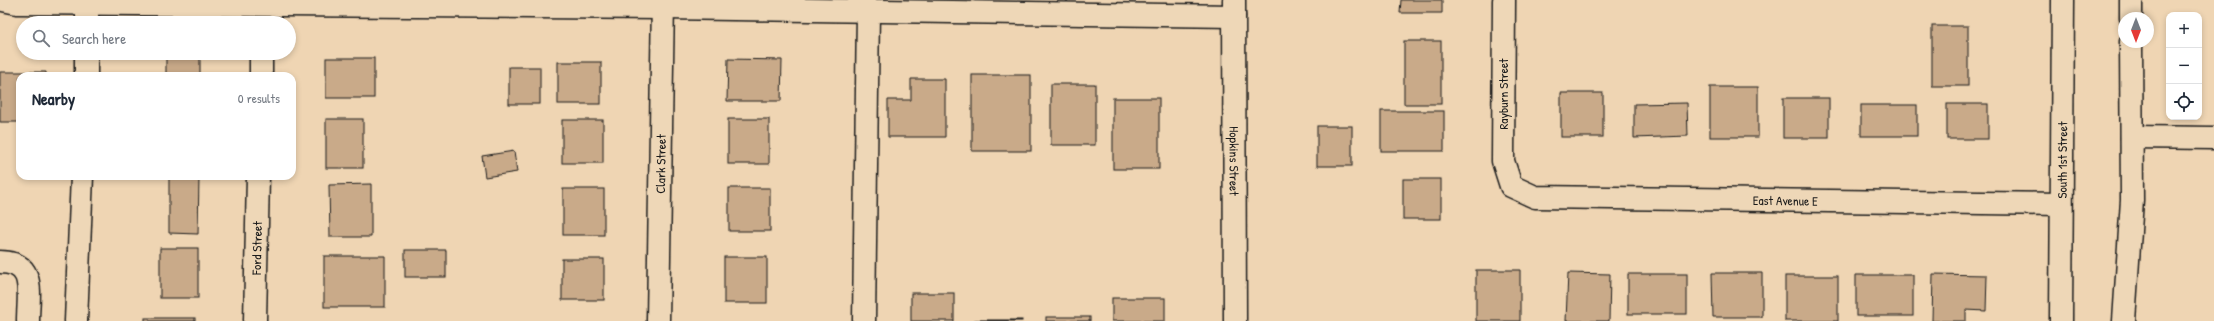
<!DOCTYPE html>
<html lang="en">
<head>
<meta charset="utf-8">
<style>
	:root { --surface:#fff; --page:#f6f6f7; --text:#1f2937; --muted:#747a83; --line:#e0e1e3 }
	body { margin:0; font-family:"Patrick Hand",sans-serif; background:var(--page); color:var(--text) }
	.controls { position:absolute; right:12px; top:12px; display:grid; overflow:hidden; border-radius:8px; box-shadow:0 2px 6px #0003 }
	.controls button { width:36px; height:36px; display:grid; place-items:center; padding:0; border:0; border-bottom:1px solid var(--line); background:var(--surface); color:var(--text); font:20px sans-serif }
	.compass { position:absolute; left:2118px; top:12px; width:36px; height:36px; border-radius:50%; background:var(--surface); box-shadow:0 2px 6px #0003; rotate:180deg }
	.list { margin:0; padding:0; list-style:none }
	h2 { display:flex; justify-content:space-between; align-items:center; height:52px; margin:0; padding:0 16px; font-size:17px }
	h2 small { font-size:13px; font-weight:400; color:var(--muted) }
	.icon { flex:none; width:22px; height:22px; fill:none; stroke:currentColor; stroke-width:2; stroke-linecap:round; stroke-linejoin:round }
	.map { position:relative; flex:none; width:2214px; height:321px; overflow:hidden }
	.search { position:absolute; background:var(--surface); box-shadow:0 2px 6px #0003; left:16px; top:16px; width:280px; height:44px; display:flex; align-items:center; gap:10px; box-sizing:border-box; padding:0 14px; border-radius:22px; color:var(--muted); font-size:15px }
	.panel { position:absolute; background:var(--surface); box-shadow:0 2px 6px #0003; left:16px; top:72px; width:280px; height:108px; border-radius:12px }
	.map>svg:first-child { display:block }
	.building { fill:#c9aa89; stroke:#1c1c1c }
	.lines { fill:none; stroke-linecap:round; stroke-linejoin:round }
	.minor-casing { stroke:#1c1c1c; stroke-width:25 }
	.major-casing { stroke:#1c1c1c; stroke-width:25 }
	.minor { stroke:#eed7b7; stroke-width:22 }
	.major { stroke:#eed7b7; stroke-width:22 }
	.labels { text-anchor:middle; stroke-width:3; stroke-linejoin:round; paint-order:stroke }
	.street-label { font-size:13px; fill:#1c1c1c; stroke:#eed7b7 }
</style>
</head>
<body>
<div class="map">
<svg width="2214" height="321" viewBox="0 0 2214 321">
	<rect width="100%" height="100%" fill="#efd5b3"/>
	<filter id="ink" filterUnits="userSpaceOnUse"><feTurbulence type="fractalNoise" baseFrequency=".025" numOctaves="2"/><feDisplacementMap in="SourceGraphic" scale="8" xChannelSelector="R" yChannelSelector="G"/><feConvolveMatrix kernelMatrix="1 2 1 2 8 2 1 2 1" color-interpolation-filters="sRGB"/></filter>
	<g filter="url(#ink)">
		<g class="building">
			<path d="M1401 0H1442V13H1400Z"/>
			<rect x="1932" y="26" width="36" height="60"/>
			<rect x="1404" y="41" width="37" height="63"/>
			<rect x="166" y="56" width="34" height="20"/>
			<rect x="326" y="58" width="48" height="40"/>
			<path d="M728 59 782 60 781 101H727Z"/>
			<rect x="558" y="62" width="43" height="42"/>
			<rect x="509" y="67" width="31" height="37"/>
			<path d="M0 72H46V76H20V122H0Z"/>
			<rect x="972" y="75" width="59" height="76"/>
			<path d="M911 79H945V137H888V100H911Z"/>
			<rect x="1051" y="84" width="44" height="61"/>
			<rect x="1710" y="87" width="48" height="50"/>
			<rect x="1561" y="93" width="42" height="44"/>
			<rect x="1113" y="98" width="46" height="71"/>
			<rect x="1783" y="98" width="46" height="40"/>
			<path d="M1687 103 1688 136 1634 138V104Z"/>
			<rect x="1947" y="104" width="41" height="35"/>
			<rect x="1861" y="105" width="56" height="31"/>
			<rect x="1381" y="111" width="63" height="40"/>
			<rect x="326" y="119" width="37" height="49"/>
			<rect x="728" y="119" width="41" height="45"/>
			<rect x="562" y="120" width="41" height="43"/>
			<rect x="1317" y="126" width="35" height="40"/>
			<path d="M514 151 517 172 485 177 482 156Z"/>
			<path d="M169 177H199L198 234 169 233Z"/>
			<rect x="1403" y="179" width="38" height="40"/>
			<path d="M371 184V237H330L329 185Z"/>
			<rect x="729" y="188" width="41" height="43"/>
			<rect x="563" y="189" width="41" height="46"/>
			<rect x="160" y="248" width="38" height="50"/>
			<rect x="405" y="250" width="41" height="27"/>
			<rect x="324" y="256" width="61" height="51"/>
			<rect x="724" y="257" width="43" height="46"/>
			<rect x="562" y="259" width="42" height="41"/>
			<rect x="1476" y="270" width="44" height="51"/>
			<path d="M1568 273 1610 274 1609 321H1566Z"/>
			<path d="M1712 273H1762V317H1713Z"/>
			<rect x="1628" y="274" width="59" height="40"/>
			<path d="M1933 274 1987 275 1986 311 1966 310V321H1932Z"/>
			<rect x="1856" y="275" width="57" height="41"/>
			<rect x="1785" y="276" width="53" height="45"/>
			<rect x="911" y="293" width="43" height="28"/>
			<rect x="1112" y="298" width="53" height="23"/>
			<rect x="1046" y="317" width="44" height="4"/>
			<rect x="145" y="318" width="50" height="3"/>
			<rect x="975" y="320" width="47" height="1"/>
		</g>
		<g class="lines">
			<defs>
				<g id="minor">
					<path d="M3 0 17 3 663 8 1234 16"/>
					<path id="s1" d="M1234 0 1235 321"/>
					<path id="s2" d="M1504 0 1503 161 1511 186 1535 197 2061 204"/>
					<path d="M87 23V4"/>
					<path d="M86 76V53"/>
					<path d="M261 76V53"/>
					<path d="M2132 137 2214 138"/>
					<path d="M0 262C37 262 28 294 28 321"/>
					<path d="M76 321 82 176"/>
					<path id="s3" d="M255 321 258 176"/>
					<path id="s4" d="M658 321 663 0"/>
					<path d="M864 321 868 11"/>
				</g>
				<g id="major">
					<path d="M2131 0V18"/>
					<path id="s5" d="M2061 321 2063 0"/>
					<path d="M2124 321 2132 200 2131 42"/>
				</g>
			</defs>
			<use href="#minor" class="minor-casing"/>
			<use href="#major" class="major-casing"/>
			<use href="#minor" class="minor"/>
			<use href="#major" class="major"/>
		</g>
	</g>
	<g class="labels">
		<g class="street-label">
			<text transform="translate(1503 94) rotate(-90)" y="5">Rayburn Street</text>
			<text dy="5" stroke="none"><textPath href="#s1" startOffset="161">Hopkins Street</textPath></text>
			<text dy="5" stroke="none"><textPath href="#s5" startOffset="161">South 1st Street</textPath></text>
			<text dy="5" stroke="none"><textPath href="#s4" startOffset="157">Clark Street</textPath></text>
			<text dy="5" stroke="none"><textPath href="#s2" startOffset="464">East Avenue E</textPath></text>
			<text dy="5" stroke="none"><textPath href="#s3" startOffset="73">Ford Street</textPath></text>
		</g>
	</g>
</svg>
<div class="controls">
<button>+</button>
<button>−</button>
<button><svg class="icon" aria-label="locate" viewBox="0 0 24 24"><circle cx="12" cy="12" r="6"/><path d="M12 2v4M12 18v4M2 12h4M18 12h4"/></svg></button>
</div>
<svg class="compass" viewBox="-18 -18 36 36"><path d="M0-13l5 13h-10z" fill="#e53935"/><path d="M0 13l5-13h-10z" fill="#747a83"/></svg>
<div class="search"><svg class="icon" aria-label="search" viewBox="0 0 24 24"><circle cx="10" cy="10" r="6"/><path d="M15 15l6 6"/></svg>Search here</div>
<section class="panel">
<h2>Nearby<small>0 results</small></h2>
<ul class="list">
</ul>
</section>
</div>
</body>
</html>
